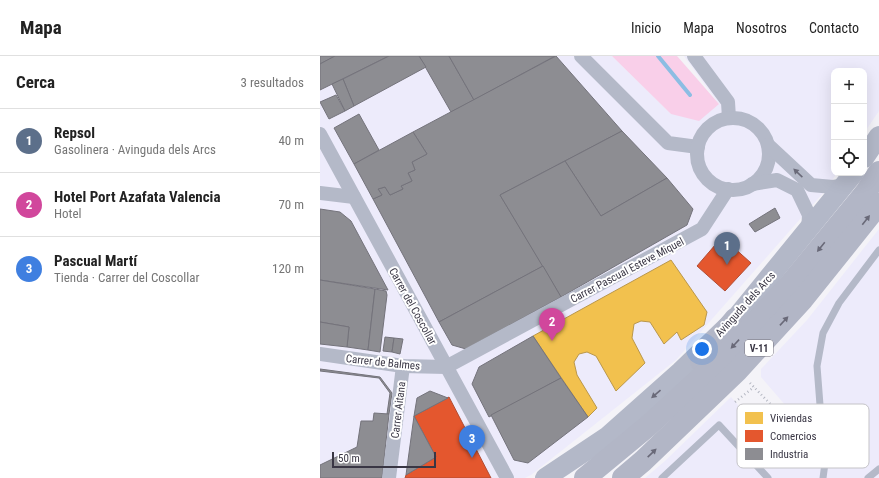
<!DOCTYPE html>
<html lang="es">
<head>
<meta charset="utf-8">
<style>
	:root { --surface:#fff; --page:#f2f2f2; --text:#222; --muted:#767676; --line:#e0e0e0; --accent:#7a7883 }
	body { margin:0; font-family:"Roboto Condensed",sans-serif; background:var(--page); color:var(--text) }
	.controls { position:absolute; right:12px; top:12px; display:grid; overflow:hidden; border-radius:8px; box-shadow:0 4px 16px #0002 }
	.controls button { width:36px; height:36px; display:grid; place-items:center; padding:0; border:0; border-bottom:1px solid var(--line); background:var(--surface); color:var(--text); font:20px sans-serif }
	.scale { position:absolute; left:12px; bottom:10px; width:104px; box-sizing:border-box; padding-left:4px; border:2px solid #393644; border-top:0; font-size:11px; line-height:14px; white-space:nowrap; color:#393644; -webkit-text-stroke:3px #fff; paint-order:stroke }
	.you { position:absolute; left:382px; top:293px; width:14px; height:14px; margin:-10px; border:3px solid #fff; border-radius:50%; background:#1a73e8; box-shadow:0 0 0 6px #1a73e833 }
	.badge { display:grid; place-items:center; width:26px; height:26px; border-radius:50%; background:var(--accent); color:#fff; font-size:13px; font-weight:700 }
	.pin { position:absolute; translate:-50% -33px; filter:drop-shadow(0 1px 2px #0008) }
	.pin::after { content:''; position:absolute; top:21px; width:14px; height:12px; background:inherit; clip-path:polygon(0 0,100% 0,50% 100%) }
	.list { margin:0; padding:0; list-style:none }
	h2 { display:flex; justify-content:space-between; align-items:center; height:52px; margin:0; padding:0 16px; font-size:17px }
	h2 small { font-size:13px; font-weight:400; color:var(--muted) }
	.list li { display:grid; grid-template-columns:26px 1fr auto; gap:12px; align-items:center; box-sizing:border-box; height:64px; padding:0 16px; border-top:1px solid var(--line) }
	.list b { display:block; font-size:15px; white-space:nowrap }
	.list p { margin:0; font-size:13px; white-space:nowrap; color:var(--muted) }
	.list em { font-size:13px; font-style:normal; color:var(--muted) }
	.icon { flex:none; width:22px; height:22px; fill:none; stroke:currentColor; stroke-width:2; stroke-linecap:round; stroke-linejoin:round }
	.map { position:relative; flex:none; width:559px; height:422px; overflow:hidden }
	header { display:flex; align-items:center; gap:24px; box-sizing:border-box; height:56px; padding:0 20px; background:var(--surface); border-bottom:1px solid var(--line) }
	header strong { font-size:19px }
	nav { display:flex; gap:22px; margin-inline-start:auto; font-size:14px }
	main { display:flex }
	aside { flex:1; background:var(--surface) }
	.map>svg:first-child { display:block }
	.built { fill:#edebfb }
	.green { fill:#f9cfe9 }
	.homes { fill:#f2c14e; stroke:#ba974b }
	.shops { fill:#e4572e; stroke:#b14d35 }
	.industry { fill:#8d8d92; stroke:#74737b }
	.lines { fill:none; stroke-linecap:round; stroke-linejoin:round }
	.stream { stroke:#8cbde3; stroke-width:4 }
	.path { stroke:#b2b5c0; stroke-width:2.5; stroke-dasharray:1 3; stroke-linecap:butt }
	.lane { stroke:#b4b9c8; stroke-width:7 }
	.street { stroke:#b4b9c8; stroke-width:14 }
	.secondary { stroke:#b3b8c8; stroke-width:20 }
	.highway { stroke:#b2b6c6; stroke-width:22 }
	.oneway { fill:#6a6a79 }
	.oneway2 { fill:#696978 }
	.labels { text-anchor:middle; stroke-width:4; stroke-linejoin:round; paint-order:stroke }
	.shield { fill:#fff; stroke:#74727c; stroke-width:1 }
	.shield-label { font-size:10px; font-weight:bold; fill:#393644 }
	.street-label { font-size:11px; fill:#393644; stroke:#fff }
	.key { fill:#fff; stroke:#c4c3c7; stroke-width:1 }
	.key-label { font-size:11px; fill:#393644 }
</style>
</head>
<body>
<header>
<strong>Mapa</strong>
<nav><a>Inicio</a><a>Mapa</a><a>Nosotros</a><a>Contacto</a></nav>
</header>
<main>
<aside>
<h2>Cerca<small>3 resultados</small></h2>
<ul class="list">
<li><span class="badge" style="background:#5c6f8a">1</span><div><b>Repsol</b><p>Gasolinera · Avinguda dels Arcs</p></div><em>40 m</em></li>
<li><span class="badge" style="background:#d1479c">2</span><div><b>Hotel Port Azafata Valencia</b><p>Hotel</p></div><em>70 m</em></li>
<li><span class="badge" style="background:#3f7fe0">3</span><div><b>Pascual Martí</b><p>Tienda · Carrer del Coscollar</p></div><em>120 m</em></li>
</ul>
</aside>
<div class="map">
<svg width="559" height="422" viewBox="0 0 559 422">
	<rect width="100%" height="100%" fill="#f4f3f8"/>
	<g class="built">
		<path d="M0 0H292L351 58 399 48 364 0H559V55L544 77V15H514V117H517L504 136 356 304 211 419 205 422H0Z"/>
		<path d="M559 173V422H325L345 405 411 341 439 373 466 350 441 321V313L487 264Z"/>
	</g>
	<path class="green" d="M292 0H357L399 48 379 65 351 58Z"/>
	<path class="homes" d="M351 204 387 256 384 269 361 284 357 276 344 288 330 266 321 265 314 268 312 282 325 307 296 335 276 300 267 296 259 298 254 306 257 319 277 352 268 361 213 280Z"/>
	<g class="shops">
		<path d="M402 181 431 207 405 235 377 210Z"/>
		<path d="M129 341 171 422H85L86 419 116 401 94 360Z"/>
	</g>
	<g class="industry">
		<path d="M0 0H15L0 8Z"/>
		<path d="M15 0H69L0 34V8Z"/>
		<path d="M99 0H129L154 44 131 56Z"/>
		<path d="M99 0 106 11 34 50 23 23 69 0Z"/>
		<path d="M129 0H235L154 44Z"/>
		<path d="M236 0 302 75 180 139 223 210 119 266 53 143 62 139 58 133 65 131 70 139 83 133 81 130 92 125 88 117 95 114 92 106 107 98 93 76Z"/>
		<path d="M23 23 34 50 25 55 12 28Z"/>
		<path d="M16 39 25 55 9 63 0 46Z"/>
		<path d="M39 58 59 94 34 108 14 72Z"/>
		<path d="M302 75 347 122 281 160 245 105Z"/>
		<path d="M93 76 107 98 92 106 95 114 88 117 92 125 81 130 83 133 70 139 65 131 58 133 62 139 53 143 34 108Z"/>
		<path d="M245 105 281 160 347 122 373 153 367 169 241 241 180 139Z"/>
		<path d="M455 152 460 162 435 176 429 168Z"/>
		<path d="M0 153 20 156 31 165 68 234 0 224Z"/>
		<path d="M223 210 241 241 146 293 132 289 119 266Z"/>
		<path d="M0 224 55 233 48 294 27 291 29 271 0 266Z"/>
		<path d="M55 233 66 235 67 239 60 296 48 294Z"/>
		<path d="M0 266 29 271 27 291 0 288Z"/>
		<path d="M213 280 241 322 169 361 152 328 159 311Z"/>
		<path d="M65 281 74 282 72 296 63 295Z"/>
		<path d="M74 282 83 283 80 298 72 296Z"/>
		<path d="M0 313 60 321 72 337 69 358H67L70 337 59 322 0 315Z"/>
		<path d="M241 322 268 361 208 407 194 404 171 359Z"/>
		<path d="M110 335 128 342 94 360 97 342Z"/>
		<path d="M54 357 69 358 62 422H0V409L37 391 41 365H53Z"/>
		<path d="M94 360 116 401 86 419Z"/>
	</g>
	<g class="lines">
		<path class="stream" d="M338 0 370 39"/>
		<g class="path">
			<path d="M430 327 488 387 484 407"/>
			<path d="M415 346 434 331"/>
		</g>
		<g class="lane">
			<path d="M342 422 399 369 448 422"/>
			<path d="M503 422 508 385 500 349 497 310 503 277 519 247 559 194"/>
			<path d="M548 422 559 413"/>
		</g>
		<g class="street">
			<path d="M261 0 348 87 378 91"/>
			<path d="M374 0 408 46 409 62"/>
			<circle cx="413" cy="98" r="36"/>
			<path d="M0 78 187 422"/>
			<path d="M448 89 491 129 513 131 526 129"/>
			<path d="M432 128 457 124 477 134 489 159 488 175"/>
			<path d="M0 137 34 141"/>
			<path d="M0 298 83 310 126 311 382 173 408 133"/>
			<path d="M69 422 83 310"/>
		</g>
		<g class="secondary">
			<path d="M544 102 559 80"/>
			<path d="M225 422 288 380 360 316 415 263 534 117"/>
		</g>
		<g class="highway">
			<path d="M381 305 415 263"/>
			<path d="M265 422 328 370 403 301 471 227 546 136 559 116"/>
			<path d="M303 422 323 405 417 315 483 243 559 148"/>
		</g>
	</g>
	<defs><path id="oneway-solid" d="M-6-.8H1V-3.2L6.5 0L1 3.2V.8H-6Z"/></defs>
	<g class="oneway">
		<use href="#oneway-solid" transform="translate(478 117) rotate(-137)"/>
		<use href="#oneway-solid" transform="translate(336 338) rotate(139)"/>
	</g>
	<g class="oneway2">
		<use href="#oneway-solid" transform="translate(546 164) rotate(-52)"/>
		<use href="#oneway-solid" transform="translate(501 191) rotate(129)"/>
		<use href="#oneway-solid" transform="translate(464 265) rotate(-47)"/>
		<use href="#oneway-solid" transform="translate(415 288) rotate(133)"/>
		<use href="#oneway-solid" transform="translate(332 397) rotate(-44)"/>
	</g>
	<g class="labels">
		<rect class="shield" x="425" y="284" width="28" height="16" rx="3"/>
		<g class="shield-label">
			<text x="439" y="296">V-11</text>
		</g>
		<g class="street-label">
			<text transform="translate(307 214) rotate(-28)" y="4">Carrer Pascual Esteve Miquel</text>
			<text transform="translate(425 248) rotate(-48)" y="4">Avinguda dels Arcs</text>
			<text transform="translate(93 250) rotate(61)" y="4">Carrer del Coscollar</text>
			<text transform="translate(63 306) rotate(6)" y="4">Carrer de Balmes</text>
			<text transform="translate(78 354) rotate(-83)" y="4">Carrer Aitana</text>
		</g>
	</g>
	<rect x="417" y="348" width="132" height="64" rx="6" class="key"/>
	<rect x="425" y="356" width="18" height="12" fill="#f2c14e"/>
	<rect x="425" y="374" width="18" height="12" fill="#e4572e"/>
	<rect x="425" y="392" width="18" height="12" fill="#8d8d92"/>
	<g class="key-label">
		<text x="450" y="366">Viviendas</text>
		<text x="450" y="384">Comercios</text>
		<text x="450" y="402">Industria</text>
	</g>
</svg>
<div class="controls">
<button>+</button>
<button>−</button>
<button><svg class="icon" aria-label="locate" viewBox="0 0 24 24"><circle cx="12" cy="12" r="6"/><path d="M12 2v4M12 18v4M2 12h4M18 12h4"/></svg></button>
</div>
<div class="scale">50 m</div>
<div class="you"></div>
<div class="pin badge" style="left:407px;top:209px;background:#5c6f8a">1</div>
<div class="pin badge" style="left:232px;top:285px;background:#d1479c">2</div>
<div class="pin badge" style="left:152px;top:402px;background:#3f7fe0">3</div>
</div>
</main>
</body>
</html>
